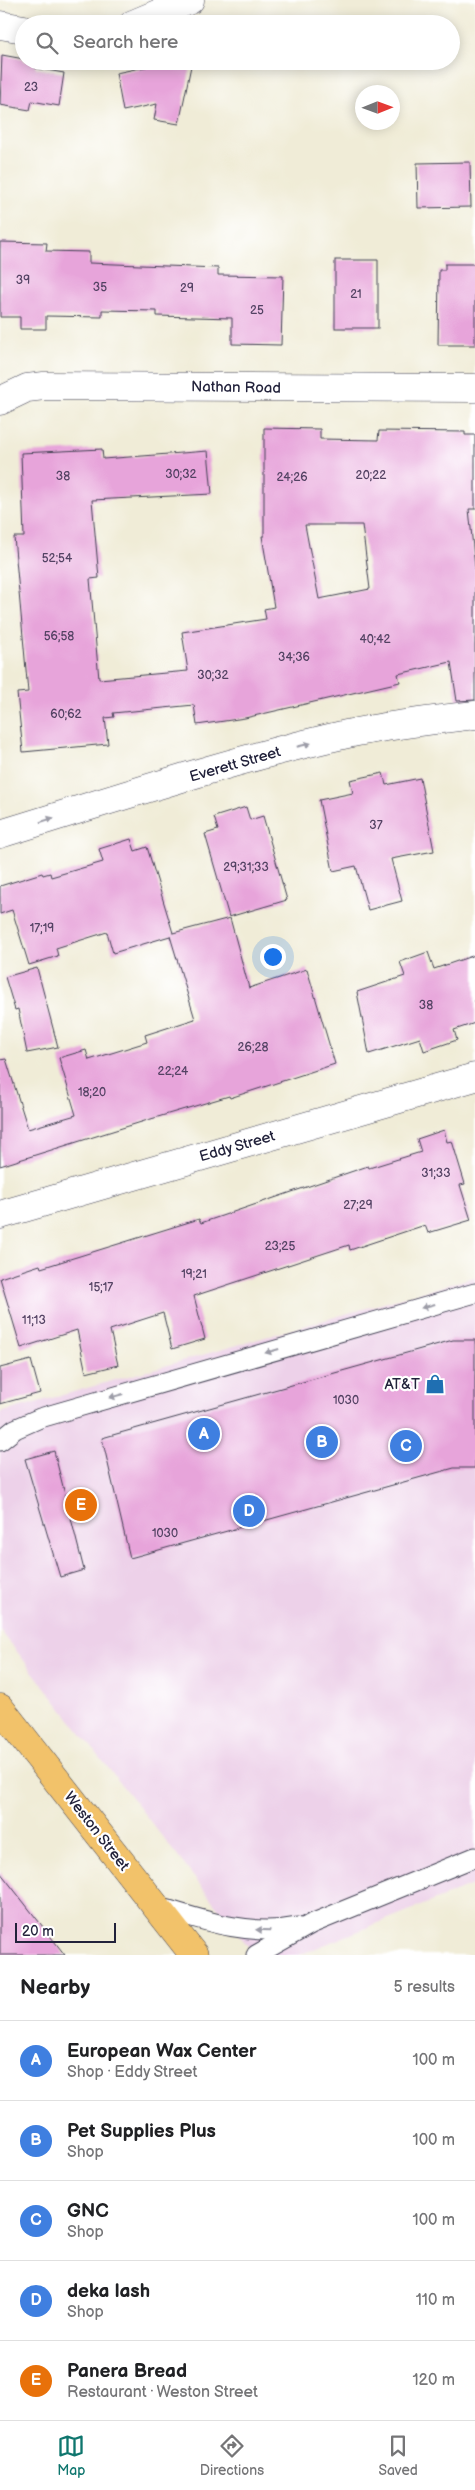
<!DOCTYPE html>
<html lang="en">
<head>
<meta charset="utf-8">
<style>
	:root { --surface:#fff; --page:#f6f6f6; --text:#202124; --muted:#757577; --line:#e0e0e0; --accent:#0f766e }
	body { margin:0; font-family:"Balsamiq Sans",sans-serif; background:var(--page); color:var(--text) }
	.compass { position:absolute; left:355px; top:85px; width:45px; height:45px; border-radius:50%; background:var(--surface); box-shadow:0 2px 12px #0003; rotate:89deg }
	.scale { position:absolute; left:15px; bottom:12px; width:101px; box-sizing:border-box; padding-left:5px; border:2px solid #22223b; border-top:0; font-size:14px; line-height:18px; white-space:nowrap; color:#22223b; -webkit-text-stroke:4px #fff; paint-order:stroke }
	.you { position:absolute; left:272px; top:956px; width:18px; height:18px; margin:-12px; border:4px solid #fff; border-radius:50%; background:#1a73e8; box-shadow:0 0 0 8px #1a73e833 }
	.badge { display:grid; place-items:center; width:32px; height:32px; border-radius:50%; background:var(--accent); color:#fff; font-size:16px; font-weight:700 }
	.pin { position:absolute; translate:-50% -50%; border:2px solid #fff; box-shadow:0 1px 5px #0006 }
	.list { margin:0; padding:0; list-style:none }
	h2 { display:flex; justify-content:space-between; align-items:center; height:65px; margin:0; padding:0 20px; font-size:21px }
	h2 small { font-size:16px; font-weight:400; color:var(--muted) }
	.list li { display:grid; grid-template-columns:32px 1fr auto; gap:15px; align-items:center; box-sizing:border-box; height:80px; padding:0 20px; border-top:1px solid var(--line) }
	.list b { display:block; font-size:19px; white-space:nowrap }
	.list p { margin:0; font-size:16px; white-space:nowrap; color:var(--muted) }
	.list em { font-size:16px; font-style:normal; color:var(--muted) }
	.icon { flex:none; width:28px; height:28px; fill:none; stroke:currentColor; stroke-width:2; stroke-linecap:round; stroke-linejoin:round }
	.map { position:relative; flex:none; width:475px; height:1955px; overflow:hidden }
	.search { position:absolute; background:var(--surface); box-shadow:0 2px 12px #0003; left:15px; right:15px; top:15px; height:55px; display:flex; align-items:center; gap:12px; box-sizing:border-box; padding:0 18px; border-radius:28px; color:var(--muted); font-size:19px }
	.sheet { height:465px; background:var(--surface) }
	nav { display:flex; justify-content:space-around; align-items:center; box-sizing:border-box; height:70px; border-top:1px solid var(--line); background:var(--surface); font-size:14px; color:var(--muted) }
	nav a { display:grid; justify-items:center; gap:2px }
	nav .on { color:var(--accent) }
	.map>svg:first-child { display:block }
	.built { fill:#edd1e9 }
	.building { fill:#e7a4da; fill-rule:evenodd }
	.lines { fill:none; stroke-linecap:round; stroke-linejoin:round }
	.service-casing { stroke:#414052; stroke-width:21 }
	.minor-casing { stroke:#414052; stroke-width:29 }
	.primary-casing { stroke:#414052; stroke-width:29 }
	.service { stroke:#fff; stroke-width:19 }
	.minor { stroke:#fff; stroke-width:28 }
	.primary { stroke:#f2c26a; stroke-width:28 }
	.oneway { fill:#9c9ca7 }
	.labels { text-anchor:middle; stroke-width:4.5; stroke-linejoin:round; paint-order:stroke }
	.number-label { font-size:12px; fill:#534263 }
	.street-label { font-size:15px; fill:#22223b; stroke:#fff }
	.poi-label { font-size:15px; fill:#22223b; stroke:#fff; text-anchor:end }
</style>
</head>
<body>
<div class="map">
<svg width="475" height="1955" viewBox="0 0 475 1955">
	<rect width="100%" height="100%" fill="#fff"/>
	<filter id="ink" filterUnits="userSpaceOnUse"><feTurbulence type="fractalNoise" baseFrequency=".02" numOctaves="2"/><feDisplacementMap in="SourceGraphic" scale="10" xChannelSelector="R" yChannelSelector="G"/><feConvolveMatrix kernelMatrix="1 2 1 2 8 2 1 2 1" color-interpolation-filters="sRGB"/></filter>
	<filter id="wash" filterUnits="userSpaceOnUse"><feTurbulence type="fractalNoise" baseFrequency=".0096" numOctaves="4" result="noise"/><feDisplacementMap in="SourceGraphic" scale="20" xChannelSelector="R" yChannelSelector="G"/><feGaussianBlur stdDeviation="1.12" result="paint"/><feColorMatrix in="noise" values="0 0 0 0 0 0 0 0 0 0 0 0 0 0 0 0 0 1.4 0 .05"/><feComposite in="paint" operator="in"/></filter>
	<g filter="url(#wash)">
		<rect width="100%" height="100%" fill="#f0ecd7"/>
		<path class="built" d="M475 1277V1884L299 1955H255L0 1630V1413Z"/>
		<g id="blocks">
			<g class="building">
				<path d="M2 55 24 59V61H37L35 68 64 73 59 106 32 101 30 110 0 105Z"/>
				<path d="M174 61H192L179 124 154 120 157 104 123 111 116 73Z"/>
				<path d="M470 162 471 207 418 208 417 163Z"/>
				<path d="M0 242 47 243 46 251 89 252V263L218 268V275L283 276 281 345 232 344V318L157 316V311L102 310V317L46 316V329H20V317H0Z"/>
				<rect x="335" y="260" width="43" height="68"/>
				<path d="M445 264H475V345H438L439 270H445Z"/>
				<path d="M264 428 320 429V439L378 440 379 431 465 432V435H475V509H469L475 567V700L457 701 451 662 398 674 400 682 245 718 197 725 194 705 113 713 114 717 105 718 108 744 23 752 17 693 28 692 14 537H24L21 453 102 449 103 459 208 451 212 494 92 500 99 578 90 579 99 679 188 671 182 632 266 619 264 609 274 607 262 536H264ZM305 525H362L370 589 319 599Z"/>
				<path d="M383 773 386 785 420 778 434 851 391 859 402 901 368 910 356 866 333 871 319 800 353 793 350 780Z"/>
				<path d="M246 807 250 820 263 816 287 900 229 917 205 834 218 830 214 817Z"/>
				<path d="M131 839 135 851 147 847 173 933 230 918 249 988 307 969 335 1064 230 1098 229 1096 151 1119 0 1166V1060L6 1059 28 1129 76 1115 59 1058 86 1050 89 1060 147 1042 145 1035 195 1019 170 936 113 953 107 932 56 948 58 956 29 965 12 910 0 914V886L42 873 43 875 50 873 51 877 103 862 99 849Z"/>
				<path d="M428 952 434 969 475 955V1023L454 1030 457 1040 424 1051 420 1038 369 1054 357 992 405 976 400 962Z"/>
				<path d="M37 968 58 1047 27 1053 18 1009 15 1010 5 977Z"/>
				<path d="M444 1130 447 1142 452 1141 465 1184 460 1185 471 1220 428 1233 425 1225 350 1250 349 1245 194 1296 205 1339 172 1349 163 1313 110 1330 118 1365 86 1373 77 1330 21 1348 0 1278 40 1265 41 1268 199 1219 201 1223 368 1166 369 1168 421 1152 417 1139Z"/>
				<path d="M453 1340H475V1468H454L130 1558 102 1438Z"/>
				<path d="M31 1360 40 1393 0 1404V1368Z"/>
				<path d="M54 1451 84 1570 60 1577 25 1459Z"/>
				<path d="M0 1872 65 1955H0Z"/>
			</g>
		</g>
	</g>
	<g filter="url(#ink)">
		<use href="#blocks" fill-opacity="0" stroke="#414052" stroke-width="1"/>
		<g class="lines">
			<defs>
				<g id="service">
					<path d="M0 1441 15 1429 40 1418 475 1293"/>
					<path d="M156 1906C202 1920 249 1937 297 1927"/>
					<path d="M256 1955 311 1924 475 1857"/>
				</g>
				<g id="minor">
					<path d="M133 24 190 0"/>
					<path d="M0 25 24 29"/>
					<path d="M0 401 27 388 44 386 475 388"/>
					<path d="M0 834C115 799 230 760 347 734 389 725 432 720 475 715"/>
					<path d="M0 1215 475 1077"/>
				</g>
				<path id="primary" d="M0 1708 194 1955"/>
			</defs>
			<use href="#service" class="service-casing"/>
			<use href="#minor" class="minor-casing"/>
			<use href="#primary" class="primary-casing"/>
			<use href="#service" class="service"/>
			<use href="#minor" class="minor"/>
			<use href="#primary" class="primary"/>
		</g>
		<defs><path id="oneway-solid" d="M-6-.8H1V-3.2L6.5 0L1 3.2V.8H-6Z" transform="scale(1.25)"/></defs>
		<g class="oneway">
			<use href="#oneway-solid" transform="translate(304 745) rotate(-14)"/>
			<use href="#oneway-solid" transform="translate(47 820) rotate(-17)"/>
			<use href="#oneway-solid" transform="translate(428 1306) rotate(164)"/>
			<use href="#oneway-solid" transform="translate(272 1351) rotate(164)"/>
			<use href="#oneway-solid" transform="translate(116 1396) rotate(164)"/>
			<use href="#oneway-solid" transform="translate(263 1930) rotate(-179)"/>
		</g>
	</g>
	<defs>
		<symbol id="shop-bare" viewBox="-9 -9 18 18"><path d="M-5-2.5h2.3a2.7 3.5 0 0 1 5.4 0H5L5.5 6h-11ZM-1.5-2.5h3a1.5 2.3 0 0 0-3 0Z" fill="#1f6fb2" stroke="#fff" stroke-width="2.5" paint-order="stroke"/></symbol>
	</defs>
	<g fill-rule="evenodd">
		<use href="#shop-bare" x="421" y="1370" width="28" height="28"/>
	</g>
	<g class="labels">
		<g class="number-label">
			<text x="31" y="91">23</text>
			<text x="23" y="284">39</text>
			<text x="100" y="291">35</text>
			<text x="187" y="292">29</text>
			<text x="356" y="298">21</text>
			<text x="257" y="314">25</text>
			<text x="181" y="478">30;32</text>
			<text x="371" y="479">20;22</text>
			<text x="63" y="480">38</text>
			<text x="292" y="481">24;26</text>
			<text x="57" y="562">52;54</text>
			<text x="59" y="640">56;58</text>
			<text x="375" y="643">40;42</text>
			<text x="294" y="661">34;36</text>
			<text x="213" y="679">30;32</text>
			<text x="66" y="718">60;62</text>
			<text x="376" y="829">37</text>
			<text x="246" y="871">29;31;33</text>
			<text x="42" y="932">17;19</text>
			<text x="426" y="1009">38</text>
			<text x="253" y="1051">26;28</text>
			<text x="173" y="1075">22;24</text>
			<text x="92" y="1096">18;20</text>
			<text x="436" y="1177">31;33</text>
			<text x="358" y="1209">27;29</text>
			<text x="280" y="1250">23;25</text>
			<text x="194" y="1278">19;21</text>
			<text x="101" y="1291">15;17</text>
			<text x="34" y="1324">11;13</text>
			<text x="346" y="1404">1030</text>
			<text x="165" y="1537">1030</text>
		</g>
		<g class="street-label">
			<text transform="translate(236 387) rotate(1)" y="5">Nathan Road</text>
			<text transform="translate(235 764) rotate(-16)" y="5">Everett Street</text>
			<text transform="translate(237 1146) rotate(-16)" y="5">Eddy Street</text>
			<text transform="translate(97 1831) rotate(52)" y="5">Weston Street</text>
		</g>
		<g class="poi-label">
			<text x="420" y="1389">AT&amp;T</text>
		</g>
	</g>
</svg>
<svg class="compass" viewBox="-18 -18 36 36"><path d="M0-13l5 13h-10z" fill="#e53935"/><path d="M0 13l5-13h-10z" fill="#757577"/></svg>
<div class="scale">20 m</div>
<div class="you"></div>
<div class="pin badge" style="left:204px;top:1434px;background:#3f7fe0">A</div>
<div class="pin badge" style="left:322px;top:1442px;background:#3f7fe0">B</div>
<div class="pin badge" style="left:406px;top:1446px;background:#3f7fe0">C</div>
<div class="pin badge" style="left:249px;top:1511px;background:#3f7fe0">D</div>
<div class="pin badge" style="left:81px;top:1505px;background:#e8710a">E</div>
<div class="search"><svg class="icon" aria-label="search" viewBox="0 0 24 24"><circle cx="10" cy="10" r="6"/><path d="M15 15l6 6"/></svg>Search here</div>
</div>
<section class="sheet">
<h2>Nearby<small>5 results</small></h2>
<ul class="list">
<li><span class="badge" style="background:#3f7fe0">A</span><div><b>European Wax Center</b><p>Shop · Eddy Street</p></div><em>100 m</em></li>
<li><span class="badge" style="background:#3f7fe0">B</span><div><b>Pet Supplies Plus</b><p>Shop</p></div><em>100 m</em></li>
<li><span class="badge" style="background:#3f7fe0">C</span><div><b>GNC</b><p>Shop</p></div><em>100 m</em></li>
<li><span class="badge" style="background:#3f7fe0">D</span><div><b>deka lash</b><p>Shop</p></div><em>110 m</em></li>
<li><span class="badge" style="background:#e8710a">E</span><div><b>Panera Bread</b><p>Restaurant · Weston Street</p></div><em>120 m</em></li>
</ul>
</section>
<nav>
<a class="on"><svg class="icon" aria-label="map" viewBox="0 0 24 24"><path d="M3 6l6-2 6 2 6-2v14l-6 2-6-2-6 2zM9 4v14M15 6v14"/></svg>Map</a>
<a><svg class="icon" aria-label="directions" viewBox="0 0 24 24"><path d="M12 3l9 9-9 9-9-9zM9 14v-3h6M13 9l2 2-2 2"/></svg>Directions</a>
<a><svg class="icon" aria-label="saved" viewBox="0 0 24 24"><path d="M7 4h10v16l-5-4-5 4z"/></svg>Saved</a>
</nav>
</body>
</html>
